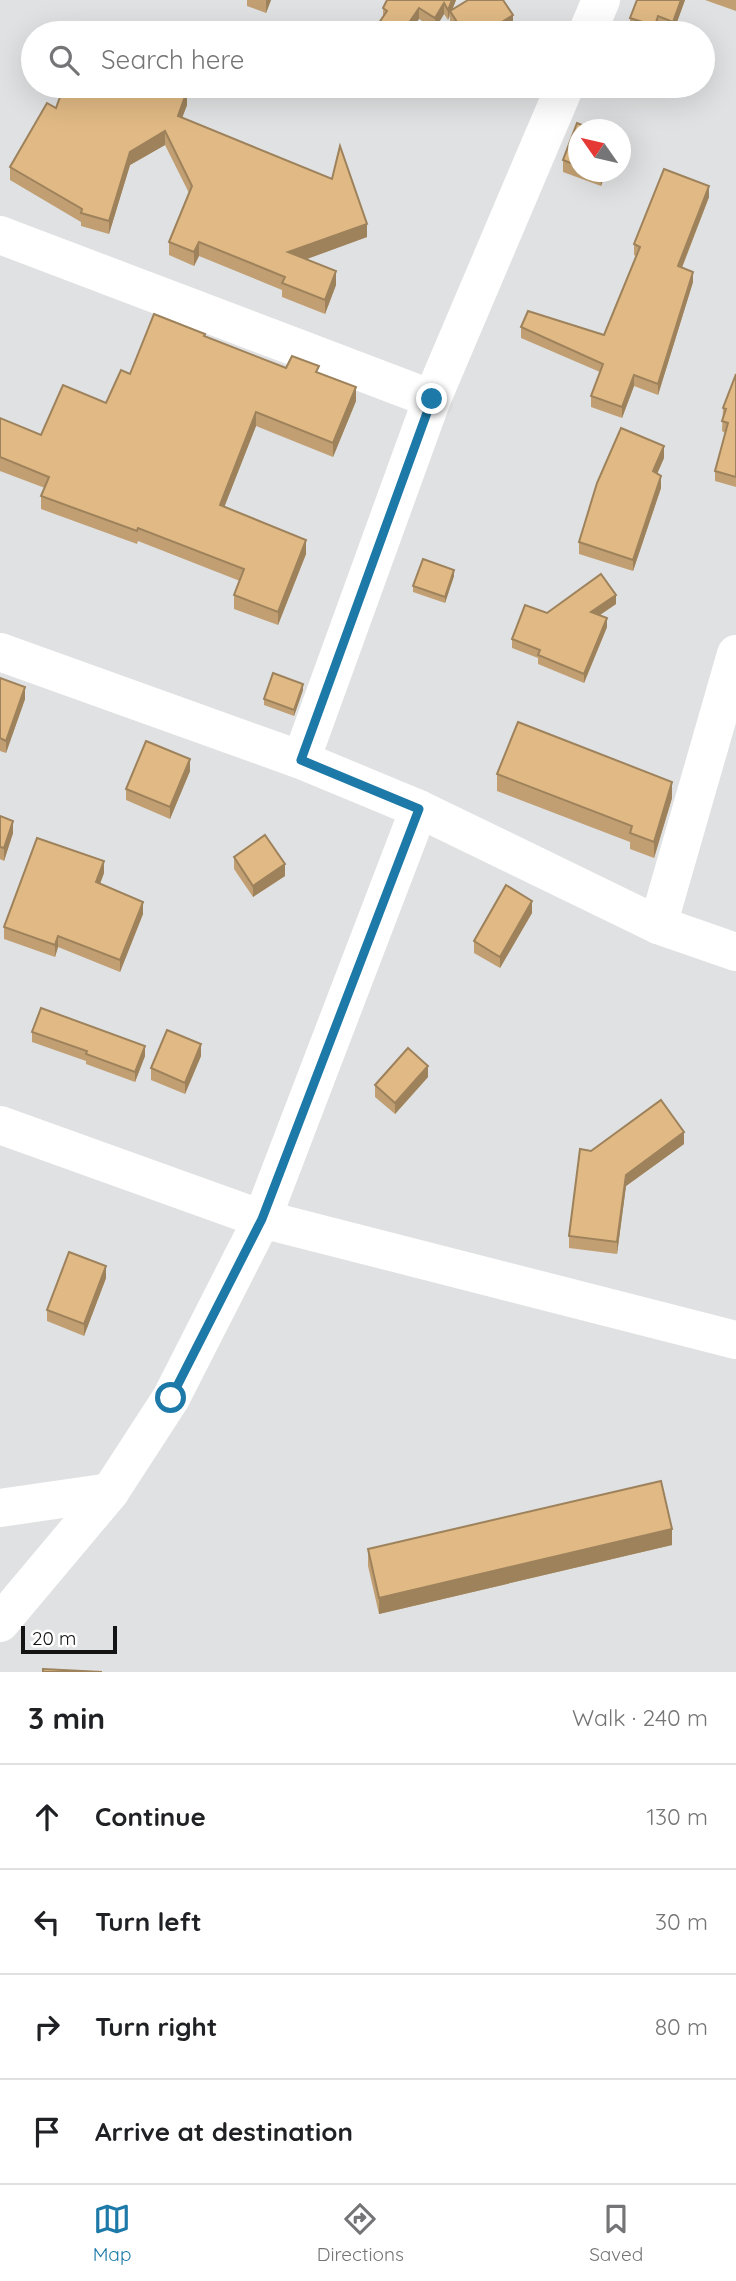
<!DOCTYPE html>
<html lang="en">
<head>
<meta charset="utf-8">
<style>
	:root { --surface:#fff; --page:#f6f6f6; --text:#202124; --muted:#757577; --line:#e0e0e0; --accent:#1d7aa8 }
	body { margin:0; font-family:Quicksand,sans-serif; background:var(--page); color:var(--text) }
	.compass { position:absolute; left:568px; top:119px; width:63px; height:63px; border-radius:50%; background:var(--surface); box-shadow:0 7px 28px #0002; rotate:304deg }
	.scale { position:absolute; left:21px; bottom:18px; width:96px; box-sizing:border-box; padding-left:7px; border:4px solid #141415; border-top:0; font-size:19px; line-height:24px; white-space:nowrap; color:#141415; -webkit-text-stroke:5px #fff; paint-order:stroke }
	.stop { position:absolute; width:21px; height:21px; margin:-16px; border:5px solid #1d7aa8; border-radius:50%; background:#fff }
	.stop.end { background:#1d7aa8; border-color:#fff; box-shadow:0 2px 7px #0008 }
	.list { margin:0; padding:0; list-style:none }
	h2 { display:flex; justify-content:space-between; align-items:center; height:91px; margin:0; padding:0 28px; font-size:30px }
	h2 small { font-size:23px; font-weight:400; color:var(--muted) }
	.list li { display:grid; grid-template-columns:46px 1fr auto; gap:21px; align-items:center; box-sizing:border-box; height:105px; padding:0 28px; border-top:2px solid var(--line) }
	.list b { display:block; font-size:26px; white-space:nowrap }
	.list em { font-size:23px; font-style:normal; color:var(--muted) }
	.icon { flex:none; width:38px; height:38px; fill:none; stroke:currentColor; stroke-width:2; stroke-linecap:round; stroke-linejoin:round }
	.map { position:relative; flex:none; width:736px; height:1672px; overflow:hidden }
	.search { position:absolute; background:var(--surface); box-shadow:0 7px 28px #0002; left:21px; right:21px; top:21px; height:77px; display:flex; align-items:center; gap:18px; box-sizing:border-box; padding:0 24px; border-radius:38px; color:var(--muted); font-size:26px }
	.sheet { height:511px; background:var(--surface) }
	nav { display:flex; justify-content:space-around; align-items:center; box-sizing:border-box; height:98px; border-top:2px solid var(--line); background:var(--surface); font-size:19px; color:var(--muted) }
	nav a { display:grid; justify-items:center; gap:4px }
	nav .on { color:var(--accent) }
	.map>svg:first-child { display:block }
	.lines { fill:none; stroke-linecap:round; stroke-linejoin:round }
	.minor { stroke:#fff; stroke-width:38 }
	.wall { fill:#c19f72 }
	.shaded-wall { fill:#9d825c }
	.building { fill:#e0b984; stroke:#9d825c; stroke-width:2 }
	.route { stroke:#1d7aa8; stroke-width:9 }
</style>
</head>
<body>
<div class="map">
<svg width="736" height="1672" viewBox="0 0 736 1672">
	<rect width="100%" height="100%" fill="#e0e1e2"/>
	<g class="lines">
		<g class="minor">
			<path d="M587 33 601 0"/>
			<path d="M0 235 432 399"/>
			<path d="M0 652 301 760 419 809 658 925 736 952"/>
			<path d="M301 760 432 399 565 86"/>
			<path d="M658 925 736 654"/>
			<path d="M0 1125 262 1219 736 1340"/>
			<path d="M0 1508 110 1492"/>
			<path d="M0 1623 110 1492 171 1398 262 1219 419 809"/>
		</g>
	</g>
	<g class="wall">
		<path d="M247 0H271L266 13 247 6Z"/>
		<path d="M387 0H456L452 10 513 27 502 33H457L450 23V16L448 20 444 14 435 29 419 19 383 18V8Z"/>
		<path d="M685 0 673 33 658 28 656 33H641L630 30V18Z"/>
		<path d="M705 0H736V11Z"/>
		<path d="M187 105 182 117 367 237 306 259 336 285 325 314 282 297V290L199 256 194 266 169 255V242L189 193 165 145 130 165 109 234 81 226V222L10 180V167L56 108Z"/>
		<path d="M578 130V172H606L601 186 563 172V160Z"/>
		<path d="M709 197 682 268 693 282 658 395 634 386 622 418 591 407V396L600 372 521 338V327L604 335 636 256 634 255V244Z"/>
		<path d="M205 337 286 368 319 373 356 401 333 457 256 426 224 507 306 554 278 625 234 609V595L240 581 138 541 137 544 41 509V496L45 488 0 471V418L41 435 106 403 130 374Z"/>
		<path d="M736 374V487L715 481V471L725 433 722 431 723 408Z"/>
		<path d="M664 458 657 474 661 488 633 571 579 554V542Z"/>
		<path d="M454 576 445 603 413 592V586Z"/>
		<path d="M616 604 600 615 607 627 584 683 538 664V658L512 648V639L547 613Z"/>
		<path d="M0 678 25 699 6 753 0 751Z"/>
		<path d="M303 690 294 716 264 705V699Z"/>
		<path d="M190 771 170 819 126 800V789Z"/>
		<path d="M497 774 672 798 654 858 630 849V842L497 791Z"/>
		<path d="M0 816 13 833 4 861 0 859Z"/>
		<path d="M234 857 285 876 253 897 234 869Z"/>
		<path d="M104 873 100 884 143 914 120 972 58 947 55 957 4 939V927Z"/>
		<path d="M532 913 500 968 474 953V941Z"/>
		<path d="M32 1032 145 1056 135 1082 86 1064V1061L32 1042Z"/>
		<path d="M201 1056 185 1094 151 1080V1068Z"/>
		<path d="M428 1077 395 1114 375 1097V1085Z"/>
		<path d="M684 1144 626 1186 617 1254 569 1248V1236L591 1151Z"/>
		<path d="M106 1278 84 1336 47 1321V1310Z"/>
		<path d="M672 1545 379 1614 368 1566V1549Z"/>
	</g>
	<g class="shaded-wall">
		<path d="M266 0H271L266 13Z"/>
		<path d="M452 0H456L451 13 450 11 448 20V10Z"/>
		<path d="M681 0H685L673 33V22Z"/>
		<path d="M444 3V14L435 29V18Z"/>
		<path d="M419 8V19L409 33H402Z"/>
		<path d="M513 15V27L502 33H484Z"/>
		<path d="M658 16V28L656 33H655V26Z"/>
		<path d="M187 91V105L178 129V116Z"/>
		<path d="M165 131V145L130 165 109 234V221L130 152Z"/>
		<path d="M602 172H606L601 186V174Z"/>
		<path d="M709 186V197L678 277V266Z"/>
		<path d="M367 224V237L288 266V252Z"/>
		<path d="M199 242V256L194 266V252Z"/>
		<path d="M336 271V285L325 314V300Z"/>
		<path d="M693 272V282L658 395V384Z"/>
		<path d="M634 375V386L622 418V407Z"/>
		<path d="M356 387V401L333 457V443Z"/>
		<path d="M256 412V426L220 518V505Z"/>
		<path d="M664 446V458L653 483V471Z"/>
		<path d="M661 476V488L633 571V560Z"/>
		<path d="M306 540V554L278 625V612Z"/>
		<path d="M454 570V576L445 603V597Z"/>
		<path d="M616 595V604L591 621V612Z"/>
		<path d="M607 618V627L584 683V674Z"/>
		<path d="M303 684V690L294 716V710Z"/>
		<path d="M25 687V699L6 753V741Z"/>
		<path d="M190 759V771L170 819V807Z"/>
		<path d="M672 782V798L654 858V842Z"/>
		<path d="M13 821V833L4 861V848Z"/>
		<path d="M104 861V873L96 894V882Z"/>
		<path d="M285 864V876L253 897V886Z"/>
		<path d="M532 901V913L500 968V957Z"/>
		<path d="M143 902V914L120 972V960Z"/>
		<path d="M58 936V947L55 957V945Z"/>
		<path d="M201 1044V1056L185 1094V1083Z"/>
		<path d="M145 1046V1056L135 1082V1072Z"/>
		<path d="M428 1066V1077L395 1114V1103Z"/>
		<path d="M684 1132V1144L626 1186 617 1254V1242L626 1175Z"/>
		<path d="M106 1266V1278L84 1336V1324Z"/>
		<path d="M672 1529V1545L379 1614V1598Z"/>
	</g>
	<g class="building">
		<path d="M387 0H452L448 10 444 3 435 18 419 8 402 33H372L387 11 383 8Z"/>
		<path d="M468 0H503L513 15 484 33H464L450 11Z"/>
		<path d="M637 0H681L673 22 658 16 655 26 630 18Z"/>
		<path d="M64 86H171L187 91 178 116 332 179 340 146 367 224 288 252 336 271 325 300 282 283 285 277 199 242 194 252 169 242 192 186 165 131 130 152 109 221 81 213 82 209 10 167 47 103 56 108Z"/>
		<path d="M577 123 594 130H578V166L563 160Z"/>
		<path d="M664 169 709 186 678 266 693 272 658 384 634 375 622 407 591 396 603 364 521 327 528 311 604 335 640 247 634 244Z"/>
		<path d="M154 314 205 334 204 336 286 368 292 356 319 366 316 372 356 387 333 443 256 412 220 505 306 540 278 612 234 595 244 569 138 528 137 531 41 496 49 477 0 457V418L41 435 63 385 106 403 121 370 130 374Z"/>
		<path d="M736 374V477L715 471 728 423 722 421 726 409 723 408Z"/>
		<path d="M621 428 664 446 653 471 661 476 633 560 579 542 597 483Z"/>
		<path d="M423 559 454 570 445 597 413 586Z"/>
		<path d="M601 574 616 595 591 612 607 618 584 674 538 655 540 650 512 639 525 605 547 613Z"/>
		<path d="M273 673 303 684 294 710 264 699Z"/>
		<path d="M0 678 25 687 6 741 0 738Z"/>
		<path d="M518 722 672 782 654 842 630 833 632 826 497 774Z"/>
		<path d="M146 741 190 759 170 807 126 789Z"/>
		<path d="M0 816 13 821 4 848 0 847Z"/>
		<path d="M265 835 285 864 253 886 234 857Z"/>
		<path d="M37 838 104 861 96 882 143 902 120 960 58 936 55 945 4 927Z"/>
		<path d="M506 885 532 901 500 957 474 941Z"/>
		<path d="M41 1008 145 1046 135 1072 86 1054 87 1051 32 1032Z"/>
		<path d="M167 1030 201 1044 185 1083 151 1068Z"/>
		<path d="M408 1048 428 1066 395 1103 375 1085Z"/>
		<path d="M661 1100 684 1132 626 1175 617 1242 569 1236 580 1149 591 1151Z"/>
		<path d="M69 1252 106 1266 84 1324 47 1310Z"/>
		<path d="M661 1481 672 1529 379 1598 368 1549Z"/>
		<path d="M43 1669 102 1672H43Z"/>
	</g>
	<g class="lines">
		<path class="route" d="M171 1398 262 1219 419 809 301 760 432 399"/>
	</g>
</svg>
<svg class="compass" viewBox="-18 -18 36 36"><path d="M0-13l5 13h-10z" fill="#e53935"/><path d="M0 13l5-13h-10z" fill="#757577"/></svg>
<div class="scale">20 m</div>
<div class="stop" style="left:171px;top:1398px"></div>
<div class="stop end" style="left:432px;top:399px"></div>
<div class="search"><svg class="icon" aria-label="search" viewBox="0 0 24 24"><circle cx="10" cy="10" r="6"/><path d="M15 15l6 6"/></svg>Search here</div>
</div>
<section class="sheet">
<h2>3 min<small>Walk · 240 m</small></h2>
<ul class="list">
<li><svg class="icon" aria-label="ahead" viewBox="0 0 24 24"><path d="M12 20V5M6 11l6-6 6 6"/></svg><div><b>Continue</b></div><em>130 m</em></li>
<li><svg class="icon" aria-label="left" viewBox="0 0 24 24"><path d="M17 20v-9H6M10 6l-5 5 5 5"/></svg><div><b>Turn left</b></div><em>30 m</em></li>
<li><svg class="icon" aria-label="right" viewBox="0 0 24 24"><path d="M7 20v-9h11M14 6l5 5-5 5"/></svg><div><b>Turn right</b></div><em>80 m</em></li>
<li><svg class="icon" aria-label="arrive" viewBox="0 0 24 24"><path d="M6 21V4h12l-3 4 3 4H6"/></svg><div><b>Arrive at destination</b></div></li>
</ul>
</section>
<nav>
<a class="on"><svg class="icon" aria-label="map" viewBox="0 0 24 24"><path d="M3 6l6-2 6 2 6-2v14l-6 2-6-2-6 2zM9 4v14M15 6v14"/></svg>Map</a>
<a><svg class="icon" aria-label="directions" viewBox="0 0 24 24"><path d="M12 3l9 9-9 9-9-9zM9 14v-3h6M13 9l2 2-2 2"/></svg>Directions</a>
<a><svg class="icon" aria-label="saved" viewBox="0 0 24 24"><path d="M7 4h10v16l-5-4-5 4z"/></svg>Saved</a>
</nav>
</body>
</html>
